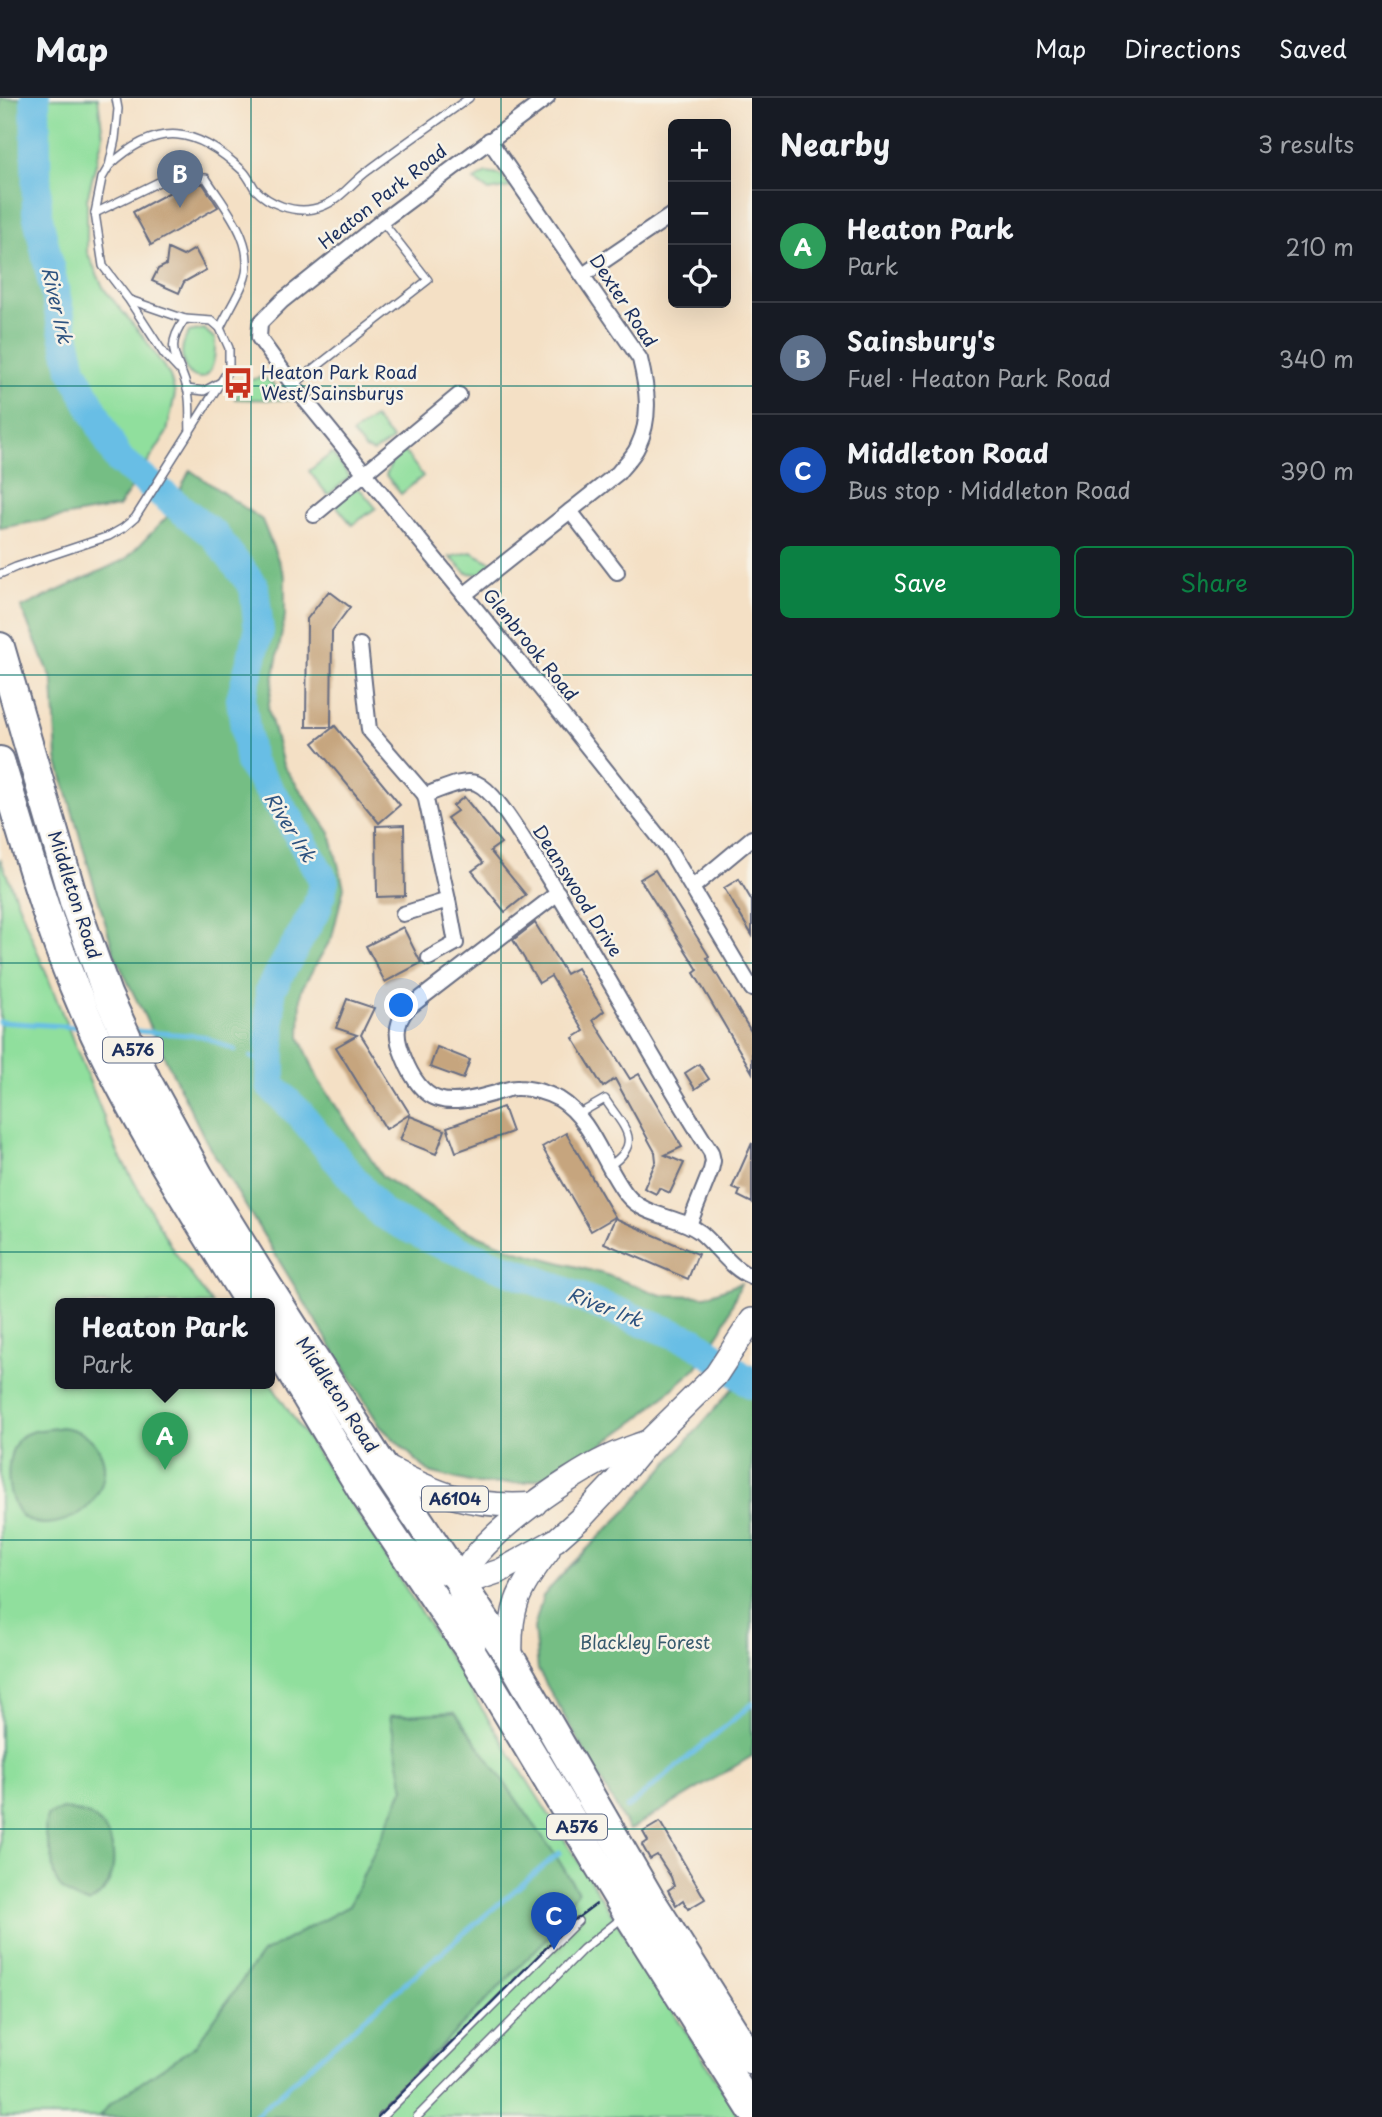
<!DOCTYPE html>
<html lang="en">
<head>
<meta charset="utf-8">
<style>
	:root { --surface:#171b24; --page:#20242c; --text:#f1f3f6; --muted:#9ea1a6; --line:#363941; --accent:#0b8043 }
	body { margin:0; font-family:"Playpen Sans",sans-serif; background:var(--page); color:var(--text) }
	.controls { position:absolute; right:21px; top:21px; display:grid; overflow:hidden; border-radius:10px; box-shadow:0 7px 28px #0002 }
	.controls button { width:63px; height:63px; display:grid; place-items:center; padding:0; border:0; border-bottom:2px solid var(--line); background:var(--surface); color:var(--text); font:35px sans-serif }
	.you { position:absolute; left:402px; top:908px; width:24px; height:24px; margin:-18px; border:5px solid #fff; border-radius:50%; background:#1a73e8; box-shadow:0 0 0 10px #1a73e833 }
	.badge { display:grid; place-items:center; width:46px; height:46px; border-radius:50%; background:var(--accent); color:#fff; font-size:23px; font-weight:700 }
	.pin { position:absolute; translate:-50% -58px; filter:drop-shadow(0 2px 4px #0008) }
	.pin::after { content:''; position:absolute; top:37px; width:24px; height:21px; background:inherit; clip-path:polygon(0 0,100% 0,50% 100%) }
	.popup { position:absolute; left:55px; top:1200px; width:220px; height:91px; box-sizing:border-box; display:grid; place-content:center; border-radius:10px; background:var(--surface); filter:drop-shadow(0 2px 5px #0005); font-size:23px; white-space:nowrap; color:var(--muted) }
	.popup b { font-size:26px; color:var(--text) }
	.popup::after { content:''; position:absolute; left:50%; top:100%; margin-left:-14px; border:14px solid transparent; border-top-color:var(--surface) }
	.list { margin:0; padding:0; list-style:none }
	h2 { display:flex; justify-content:space-between; align-items:center; height:91px; margin:0; padding:0 28px; font-size:30px }
	h2 small { font-size:23px; font-weight:400; color:var(--muted) }
	.list li { display:grid; grid-template-columns:46px 1fr auto; gap:21px; align-items:center; box-sizing:border-box; height:112px; padding:0 28px; border-top:2px solid var(--line) }
	.list b { display:block; font-size:26px; white-space:nowrap }
	.list p { margin:0; font-size:23px; white-space:nowrap; color:var(--muted) }
	.list em { font-size:23px; font-style:normal; color:var(--muted) }
	.actions { display:flex; gap:14px; padding:21px 28px }
	.actions a { flex:1; padding:16px 0; border:2px solid var(--accent); border-radius:10px; text-align:center; font-size:24px; color:var(--accent) }
	.actions .main { background:var(--accent); color:#fff }
	.icon { flex:none; width:38px; height:38px; fill:none; stroke:currentColor; stroke-width:2; stroke-linecap:round; stroke-linejoin:round }
	.map { position:relative; flex:none; width:752px; height:2019px; overflow:hidden }
	header { display:flex; align-items:center; gap:42px; box-sizing:border-box; height:98px; padding:0 35px; background:var(--surface); border-bottom:2px solid var(--line) }
	header strong { font-size:33px }
	nav { display:flex; gap:38px; margin-inline-start:auto; font-size:24px }
	main { display:flex }
	aside { flex:1; background:var(--surface) }
	.map>svg:first-child { display:block }
	.green { fill:#90df9d; stroke:#56877e; stroke-width:2 }
	.forest { fill:#74be84; stroke:#487671; stroke-width:2 }
	.lines { fill:none; stroke-linecap:round; stroke-linejoin:round }
	.stream { stroke:#68bee5; stroke-width:5 }
	.river { stroke:#68bee5; stroke-width:30 }
	.building { fill:#c6a57e }
	.lane-casing { stroke:#676d82; stroke-width:10 }
	.street-casing { stroke:#676d82; stroke-width:18 }
	.primary-casing { stroke:#676d82; stroke-width:26 }
	.highway-casing { stroke:#676d82; stroke-width:32 }
	.lane { stroke:#fff; stroke-width:7 }
	.street { stroke:#fff; stroke-width:14 }
	.primary { stroke:#fff; stroke-width:23 }
	.highway { stroke:#fff; stroke-width:28 }
	.tram { stroke:#1b2f5e; stroke-width:2 }
	.grid { fill:none; stroke:#0f766e; stroke-width:2; stroke-opacity:0.55 }
	.labels { text-anchor:middle; stroke-width:5; stroke-linejoin:round; paint-order:stroke }
	.shield { fill:#f7f3e8; stroke:#5d6a87; stroke-width:2 }
	.shield-label { font-size:16px; font-weight:bold; fill:#1b2f5e }
	.street-label { font-size:18px; fill:#1b2f5e; stroke:#f7f3e8 }
	.poi-label { font-size:18px; fill:#1b2f5e; stroke:#f7f3e8; text-anchor:start }
	.park-label { font-size:18px; fill:#385b6e; stroke:#f7f3e8 }
	.water-label { font-size:19px; font-style:italic; fill:#2e5380; stroke:#f7f3e8 }
</style>
</head>
<body>
<header>
<strong>Map</strong>
<nav><a>Map</a><a>Directions</a><a>Saved</a></nav>
</header>
<main>
<div class="map">
<svg width="752" height="2019" viewBox="0 0 752 2019">
	<rect width="100%" height="100%" fill="#f7f3e8"/>
	<filter id="ink" filterUnits="userSpaceOnUse"><feTurbulence type="fractalNoise" baseFrequency=".0143" numOctaves="2"/><feDisplacementMap in="SourceGraphic" scale="14" xChannelSelector="R" yChannelSelector="G"/><feConvolveMatrix kernelMatrix="1 2 1 2 8 2 1 2 1" color-interpolation-filters="sRGB"/></filter>
	<filter id="wash" filterUnits="userSpaceOnUse"><feTurbulence type="fractalNoise" baseFrequency=".00686" numOctaves="4" result="noise"/><feDisplacementMap in="SourceGraphic" scale="28" xChannelSelector="R" yChannelSelector="G"/><feGaussianBlur stdDeviation="1.57" result="paint"/><feColorMatrix in="noise" values="0 0 0 0 0 0 0 0 0 0 0 0 0 0 0 0 0 1.4 0 .05"/><feComposite in="paint" operator="in"/></filter>
	<g filter="url(#wash)">
		<rect width="100%" height="100%" fill="#f4e0c5"/>
		<g class="green">
			<path d="M46 0H98L103 38 87 101V154L104 191 145 241 170 278 175 296 167 334 147 366 126 351 81 262 46 110Z"/>
			<path d="M486 75 500 77 511 89 489 93 474 82Z"/>
			<path d="M204 231 215 241C218 311 163 272 189 234Z"/>
			<path d="M261 279 270 283 289 302 235 301 247 283Z"/>
			<path d="M374 320 393 342 374 354 365 351 352 336Z"/>
			<path d="M404 353 423 378 401 396 386 377 391 365Z"/>
			<path d="M332 355 350 379 328 397 309 373Z"/>
			<path d="M356 390 362 393 376 410 352 427 335 406Z"/>
			<path d="M471 454 493 465 480 476 467 475 450 459Z"/>
			<path d="M0 760 119 1057 173 1152 212 1206H60V1286L270 1285 372 1437 740 2019H0Z"/>
		</g>
		<g class="forest">
			<path d="M0 0H27L33 63 30 123 50 224 68 279 108 355 135 385 118 409 0 430Z"/>
			<path d="M190 372 262 422 285 479V518L268 610 283 667 330 735 344 789 332 839 301 892 300 939 318 981 382 1078 463 1131 517 1153 604 1176 661 1197 706 1198 741 1185 722 1231 696 1270 638 1321 565 1373 522 1385 478 1386 429 1374 380 1328 206 1043 115 858 57 661 53 583 21 510 126 461 166 420Z"/>
			<path d="M752 1268V1658L629 1732 538 1572 534 1530 543 1498 571 1467 629 1410Z"/>
			<path d="M61 1329C102 1334 117 1371 92 1404 79 1421 47 1432 28 1422 5 1411 2 1358 20 1340 28 1331 50 1332 61 1329Z"/>
			<path d="M455 1614 556 1758 578 1794 559 1815 565 1822 372 2019H99L110 2006 195 1948 262 1855 349 1808 404 1690 390 1618Z"/>
			<path d="M63 1711C74 1713 85 1714 95 1721 122 1742 119 1791 88 1805 71 1800 55 1790 53 1771 52 1765 53 1760 51 1754 46 1738 42 1732 49 1716Z"/>
		</g>
		<g class="lines">
			<g class="stream">
				<path d="M0 924 78 929"/>
				<path d="M135 933 202 938 235 952"/>
				<path d="M251 959 271 968"/>
				<path d="M627 1710 752 1606"/>
				<path d="M254 2019C353 1928 456 1842 559 1755"/>
			</g>
			<path class="river" d="M35 0 37 115 72 271 118 361 214 437 254 489 259 533 241 601 250 665 290 722 324 783 317 810 270 892 271 988 300 1016 382 1116 434 1143 695 1244 752 1286"/>
		</g>
		<g id="blocks">
			<g class="building">
				<path d="M185 86H203L218 109 151 147 133 114Z"/>
				<path d="M168 151 183 158 195 151 206 172 184 184 179 195 152 183 158 171 166 167Z"/>
				<path d="M329 493 350 509 332 533 331 629H306L307 521Z"/>
				<path d="M335 628 400 707 379 725 313 645Z"/>
				<path d="M464 699 501 745 490 753 526 797 505 814 472 773 483 765 447 720 457 713 453 708Z"/>
				<path d="M404 727 405 798 377 799 376 728Z"/>
				<path d="M655 772 709 858 707 860 752 935V974L694 875 698 872 640 781Z"/>
				<path d="M739 781 752 803V837L724 790Z"/>
				<path d="M535 825 566 876 577 870 604 913 593 922 630 981 639 976 682 1049 665 1057 684 1065 670 1095 659 1090 656 1096 644 1090 656 1063 655 1054 615 981 603 989 573 940 584 933 551 878 539 885 513 842Z"/>
				<path d="M403 829 421 865 385 884 366 848Z"/>
				<path d="M347 901 374 910 361 937 410 1016 386 1031 336 949 357 937 336 930Z"/>
				<path d="M437 949 470 962 463 981 430 969Z"/>
				<path d="M699 966 709 981 695 991 685 975Z"/>
				<path d="M503 1009 512 1034 456 1054 447 1029Z"/>
				<path d="M410 1018 445 1032 436 1056 400 1042Z"/>
				<path d="M566 1035 615 1119 591 1133 542 1049Z"/>
				<path d="M752 1045V1105L738 1098 740 1093 732 1090Z"/>
				<path d="M615 1120 698 1156 688 1181 604 1145Z"/>
				<path d="M660 1724 705 1801 688 1811 683 1802 676 1807 668 1792 674 1788 671 1779 657 1757 650 1761 642 1747 648 1743 643 1734Z"/>
			</g>
		</g>
	</g>
	<g filter="url(#ink)">
		<use href="#blocks" fill-opacity="0" stroke="#676d82" stroke-width="2"/>
		<g class="lines">
			<defs>
				<g id="lane">
					<path d="M116 0 118 11 115 41 109 68 102 80 95 115 103 168 129 202 164 256 178 271"/>
					<path d="M109 68C158 22 196 29 243 73 248 78 251 85 255 91 269 106 293 115 313 111 339 106 349 86 369 72 402 47 436 24 469 0"/>
					<path d="M95 115 167 80H206C225 110 259 147 243 185 237 200 227 215 220 230"/>
					<path d="M130 202 185 221"/>
					<path d="M293 287 428 182 382 123"/>
					<path d="M187 291 204 293 219 285"/>
					<path d="M0 476 16 469 109 438 123 430 135 420 229 271V250L220 230 212 223 185 221C161 254 181 261 188 294 191 307 189 321 190 334"/>
					<path d="M577 1017 605 1001C623 1029 645 1044 609 1068"/>
					<path d="M382 2019 578 1823"/>
					<path d="M417 2019 583 1851 622 1820"/>
				</g>
				<g id="street">
					<path d="M547 0 382 123 282 203 260 225 259 240 293 287 559 613 670 753 752 891"/>
					<path d="M583 177 673 116"/>
					<path d="M570 413 617 474"/>
					<path d="M314 417 459 297"/>
					<path d="M464 497 618 375C624 367 634 358 638 348 652 319 647 290 640 261L489 42"/>
					<path d="M360 547 369 632 425 697C439 693 462 680 476 685 495 693 518 734 530 751 594 850 647 955 711 1054L713 1063 711 1072 689 1127"/>
					<path d="M693 789 752 740"/>
					<path d="M558 795 407 911C394 927 396 941 404 960 423 1008 446 1009 492 996 500 994 510 989 518 990 531 990 548 995 559 1001 592 1021 603 1066 626 1096 645 1120 678 1117 700 1134 718 1149 731 1171 752 1179"/>
					<path d="M403 816 448 802 425 697"/>
					<path d="M429 860 456 845 448 802"/>
				</g>
				<g id="primary">
					<path d="M382 1367C436 1396 472 1411 535 1406"/>
					<path d="M404 1451 460 1482 476 1481 500 1473 556 1442 582 1419 614 1385 649 1343 716 1277 752 1222"/>
					<path d="M474 1559 473 1537 459 1489C465 1447 569 1378 607 1360 620 1353 634 1349 647 1344"/>
					<path d="M511 1561C509 1511 517 1492 548 1453"/>
				</g>
				<g id="highway">
					<path d="M0 549 75 807 107 896 147 983 199 1078 268 1189 382 1367 511 1561 650 1801 752 1962"/>
					<path d="M0 663C25 744 47 827 81 905 125 1009 190 1109 250 1206"/>
					<path d="M270 1238 363 1394 474 1559 628 1816 752 2012"/>
				</g>
			</defs>
			<use href="#lane" class="lane-casing"/>
			<use href="#street" class="street-casing"/>
			<use href="#primary" class="primary-casing"/>
			<use href="#highway" class="highway-casing"/>
			<use href="#lane" class="lane"/>
			<use href="#street" class="street"/>
			<use href="#primary" class="primary"/>
			<use href="#highway" class="highway"/>
			<path class="tram" d="M378 2019 572 1824 596 1806"/>
		</g>
	</g>
	<path class="grid" d="M251 0V2019M501 0V2019M0 288H752M0 577H752M0 865H752M0 1154H752M0 1442H752M0 1731H752"/>
	<defs>
		<symbol id="bus-bare" viewBox="-9 -9 18 18"><path d="M-5-6H5V4H4V6H2V4H-2V6H-4V4H-5ZM-3.5-4V0h7V-4ZM-3.5 1.2v1.5H-2V1.2ZM2 1.2v1.5H3.5V1.2Z" fill="#c8321e" stroke="#f7f3e8" stroke-width="2.5" paint-order="stroke"/></symbol>
	</defs>
	<g fill-rule="evenodd">
		<use href="#bus-bare" x="216" y="263" width="44" height="44"/>
	</g>
	<g class="labels">
		<g class="shield">
			<rect x="103" y="939.5" width="60" height="25" rx="5"/>
			<rect x="422" y="1388.5" width="66" height="25" rx="5"/>
			<rect x="547" y="1716.5" width="60" height="25" rx="5"/>
		</g>
		<g class="shield-label">
			<text x="133" y="958">A576</text>
			<text x="455" y="1407">A6104</text>
			<text x="577" y="1735">A576</text>
		</g>
		<g class="street-label">
			<text transform="translate(383 99) rotate(-38)" y="6">Heaton Park Road</text>
			<text transform="translate(623 203) rotate(57)" y="6">Dexter Road</text>
			<text transform="translate(530 547) rotate(51)" y="6">Glenbrook Road</text>
			<text transform="translate(577 793) rotate(58)" y="6">Deanswood Drive</text>
			<text transform="translate(74 797) rotate(72)" y="6">Middleton Road</text>
			<text transform="translate(337 1297) rotate(57)" y="6">Middleton Road</text>
		</g>
		<g class="poi-label">
			<text x="261" y="281">Heaton Park Road<tspan x="261" dy="21">West/Sainsburys</tspan></text>
		</g>
		<g class="park-label">
			<text x="645" y="1551">Blackley Forest</text>
		</g>
		<g class="water-label">
			<text transform="translate(57 207) rotate(77)" y="7">River Irk</text>
			<text transform="translate(290 729) rotate(58)" y="7">River Irk</text>
			<text transform="translate(605 1209) rotate(21)" y="7">River Irk</text>
		</g>
	</g>
</svg>
<div class="controls">
<button>+</button>
<button>−</button>
<button><svg class="icon" aria-label="locate" viewBox="0 0 24 24"><circle cx="12" cy="12" r="6"/><path d="M12 2v4M12 18v4M2 12h4M18 12h4"/></svg></button>
</div>
<div class="you"></div>
<div class="pin badge" style="left:165px;top:1372px;background:#2e9e5b">A</div>
<div class="popup"><b>Heaton Park</b>Park</div>
<div class="pin badge" style="left:180px;top:110px;background:#5c6f8a">B</div>
<div class="pin badge" style="left:554px;top:1852px;background:#1a4fb4">C</div>
</div>
<aside>
<h2>Nearby<small>3 results</small></h2>
<ul class="list">
<li><span class="badge" style="background:#2e9e5b">A</span><div><b>Heaton Park</b><p>Park</p></div><em>210 m</em></li>
<li><span class="badge" style="background:#5c6f8a">B</span><div><b>Sainsbury's</b><p>Fuel · Heaton Park Road</p></div><em>340 m</em></li>
<li><span class="badge" style="background:#1a4fb4">C</span><div><b>Middleton Road</b><p>Bus stop · Middleton Road</p></div><em>390 m</em></li>
</ul>
<div class="actions"><a class="main">Save</a><a>Share</a></div>
</aside>
</main>
</body>
</html>
